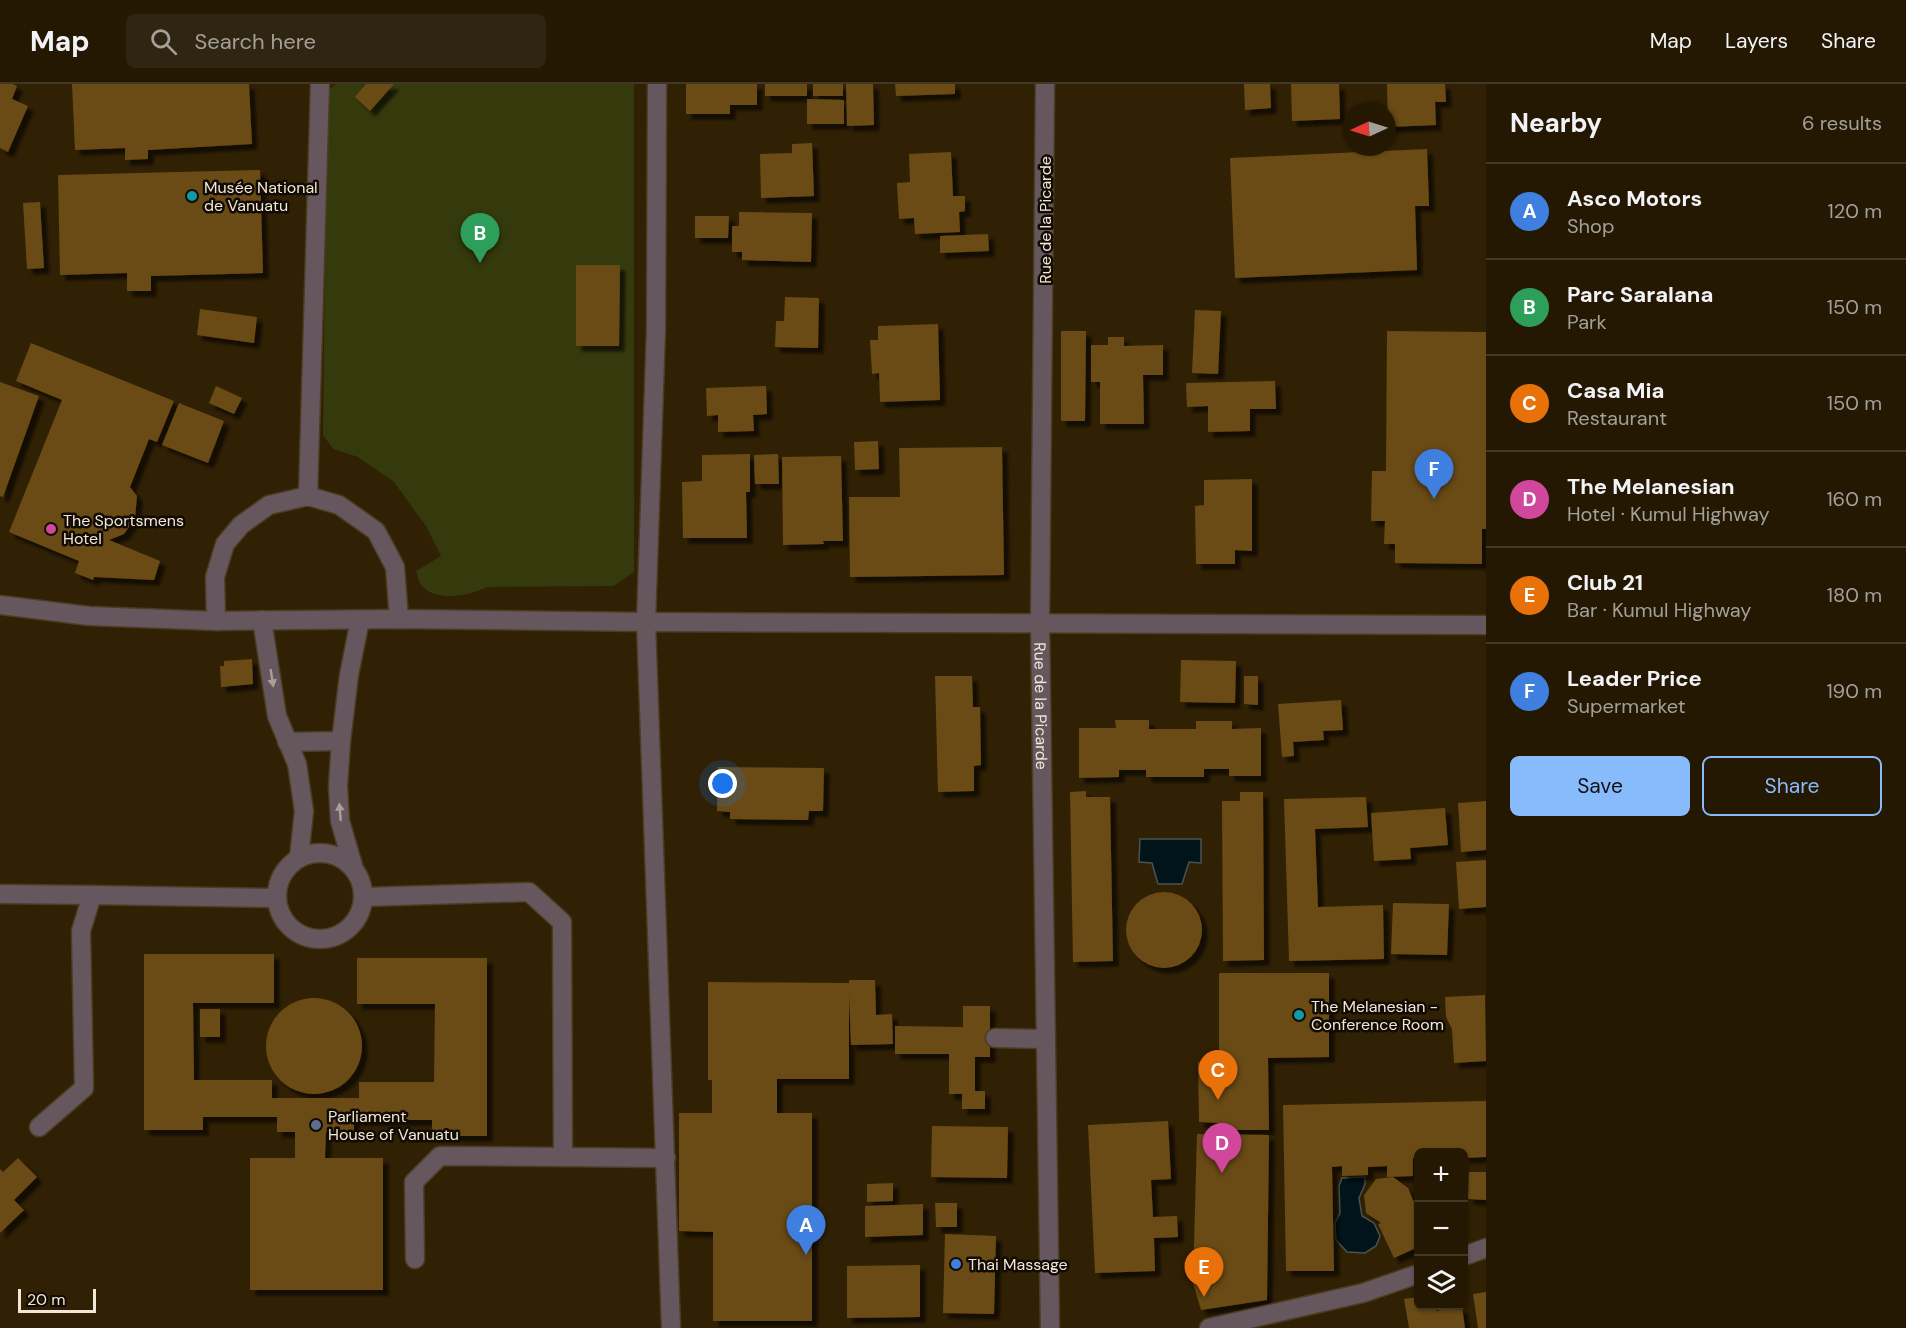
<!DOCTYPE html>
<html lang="en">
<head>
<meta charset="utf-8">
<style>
	:root { --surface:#241803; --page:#302512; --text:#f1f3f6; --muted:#a3a09a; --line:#413725; --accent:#88bbfc }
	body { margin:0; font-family:"DM Sans",sans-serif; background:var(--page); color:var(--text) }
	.controls { position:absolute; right:18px; bottom:18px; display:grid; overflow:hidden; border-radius:9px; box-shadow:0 2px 4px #0004 }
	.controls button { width:54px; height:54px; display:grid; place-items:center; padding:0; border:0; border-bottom:2px solid var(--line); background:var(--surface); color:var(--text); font:30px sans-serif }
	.compass { position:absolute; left:1342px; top:18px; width:54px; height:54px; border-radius:50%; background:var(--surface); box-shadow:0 2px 4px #0004; rotate:266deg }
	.scale { position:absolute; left:18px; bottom:15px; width:78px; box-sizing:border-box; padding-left:6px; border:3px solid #f1e7d7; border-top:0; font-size:16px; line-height:21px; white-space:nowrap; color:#f1e7d7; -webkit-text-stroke:4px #120b03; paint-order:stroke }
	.you { position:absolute; left:723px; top:700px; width:21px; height:21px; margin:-15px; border:4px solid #fff; border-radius:50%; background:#1a73e8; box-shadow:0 0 0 9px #1a73e833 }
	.badge { display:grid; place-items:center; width:39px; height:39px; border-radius:50%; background:var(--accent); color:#fff; font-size:20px; font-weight:700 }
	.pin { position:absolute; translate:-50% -50px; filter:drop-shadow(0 2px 3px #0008) }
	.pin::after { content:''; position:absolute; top:32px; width:21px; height:18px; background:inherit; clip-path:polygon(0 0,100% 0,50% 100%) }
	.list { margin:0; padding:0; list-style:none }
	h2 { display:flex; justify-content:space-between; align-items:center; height:78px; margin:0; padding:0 24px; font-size:26px }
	h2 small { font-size:20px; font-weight:400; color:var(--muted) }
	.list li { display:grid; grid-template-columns:39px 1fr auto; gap:18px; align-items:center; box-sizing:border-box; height:96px; padding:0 24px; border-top:2px solid var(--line) }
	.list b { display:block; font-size:22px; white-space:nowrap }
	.list p { margin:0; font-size:20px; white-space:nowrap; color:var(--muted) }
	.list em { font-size:20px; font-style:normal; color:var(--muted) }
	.actions { display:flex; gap:12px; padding:18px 24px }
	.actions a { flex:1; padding:14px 0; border:2px solid var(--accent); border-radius:9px; text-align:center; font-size:21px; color:var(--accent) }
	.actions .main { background:var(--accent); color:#111 }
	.icon { flex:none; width:33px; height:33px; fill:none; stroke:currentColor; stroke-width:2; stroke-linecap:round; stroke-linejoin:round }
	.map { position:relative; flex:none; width:1486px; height:1244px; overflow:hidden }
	header { display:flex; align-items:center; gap:36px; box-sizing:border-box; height:84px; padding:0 30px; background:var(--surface); border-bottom:2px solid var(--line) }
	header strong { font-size:28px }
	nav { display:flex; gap:33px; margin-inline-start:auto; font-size:21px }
	.search { width:420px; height:54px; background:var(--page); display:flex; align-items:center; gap:15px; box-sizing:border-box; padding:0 21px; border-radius:9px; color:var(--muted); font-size:22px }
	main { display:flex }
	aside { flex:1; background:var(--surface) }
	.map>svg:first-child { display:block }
	.green { fill:#353a0c }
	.water { fill:#001419; stroke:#485352; stroke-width:1.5 }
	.building { fill:#6a4c12; filter:url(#shadow) }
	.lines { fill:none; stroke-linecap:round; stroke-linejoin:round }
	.minor-casing { stroke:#4b3c22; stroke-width:21 }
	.minor { stroke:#66575e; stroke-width:18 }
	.oneway { fill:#ac9f9a }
	.culture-dot { fill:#0f9aa8; stroke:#120b03; stroke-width:2 }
	.hotel-dot { fill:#d1479c; stroke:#120b03; stroke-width:2 }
	.service-dot { fill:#5c6f8a; stroke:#120b03; stroke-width:2 }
	.shop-dot { fill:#3f7fe0; stroke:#120b03; stroke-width:2 }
	.labels { text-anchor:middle; stroke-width:5; stroke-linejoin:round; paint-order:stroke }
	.poi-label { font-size:16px; fill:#f1e7d7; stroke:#120b03; text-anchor:start }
	.street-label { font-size:16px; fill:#f1e7d7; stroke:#120b03 }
</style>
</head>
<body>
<header>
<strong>Map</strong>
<div class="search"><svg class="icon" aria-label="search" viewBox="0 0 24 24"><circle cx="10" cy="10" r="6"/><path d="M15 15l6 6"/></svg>Search here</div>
<nav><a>Map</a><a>Layers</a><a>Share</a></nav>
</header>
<main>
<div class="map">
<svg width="1486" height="1244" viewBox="0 0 1486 1244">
	<defs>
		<filter id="shadow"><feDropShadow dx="5.5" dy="5.5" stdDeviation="1.5" flood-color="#0009"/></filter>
	</defs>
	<rect width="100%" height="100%" fill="#302004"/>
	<path class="green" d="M336 0H634V488L614 502 487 503C471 511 439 518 424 504 419 500 418 493 416 487L441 472 426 442 394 398 358 373 333 365 323 351 327 7Z"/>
	<g class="water">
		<path d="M1140 755H1201V779L1189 778 1182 800H1158L1152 779 1139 778Z"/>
		<path d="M1365 1093V1100L1359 1114 1362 1132 1374 1139 1380 1152 1376 1162 1365 1169 1347 1168 1336 1156 1335 1139 1340 1129 1339 1102 1342 1094Z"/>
	</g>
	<g class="building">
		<path d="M0 0H13L17 2 12 15 28 22 8 68 0 64Z"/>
		<path d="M72 0H249L252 60 148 66V75L125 76V64L75 66Z"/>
		<path d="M366 0H394L370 27 355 13Z"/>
		<path d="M686 0H757V21H730V30H686Z"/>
		<rect x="765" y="0" width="42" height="12"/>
		<rect x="813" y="0" width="30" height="12"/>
		<path d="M846 0H873L874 41 847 42Z"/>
		<path d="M895 0H955V10L896 12Z"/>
		<path d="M1244 0H1270L1271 24 1245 26Z"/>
		<path d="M1291 0H1339L1340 35 1292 37Z"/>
		<path d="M1387 0H1445L1446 18H1435L1436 41 1388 43Z"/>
		<path d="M807 15 844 16V40H807Z"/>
		<path d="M812 59 814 112 761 114 760 70 792 69V60Z"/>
		<path d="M1427 65 1429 122H1415L1417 186 1235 194 1230 74Z"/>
		<path d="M951 68 953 112H965V127L959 128 960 148 915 150 914 134 899 135 897 99 910 98 909 70Z"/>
		<path d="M260 86 263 189 151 192V207H127V189L60 191 58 91Z"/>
		<path d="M40 118 44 184 27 185 23 119Z"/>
		<path d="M739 128 812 129 811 178 742 176V168H732V142H739Z"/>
		<path d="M695 132H729L728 154H695Z"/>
		<path d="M988 150 989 167 940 169V152Z"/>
		<path d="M576 181H620L619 262H576Z"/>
		<path d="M785 213 819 214 818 264 775 263 776 237H784Z"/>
		<path d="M200 225 257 233 254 259 197 251Z"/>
		<path d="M1195 226 1221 227 1218 290 1192 289Z"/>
		<path d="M938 240 940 316 880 318 879 289 872 290 870 256H878V242Z"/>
		<path d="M1061 247H1086L1085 337H1061Z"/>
		<path d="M1387 247 1486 248V445H1482V480L1395 479V460H1384L1385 437H1371L1372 387H1386Z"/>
		<path d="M1108 253H1124V262L1163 261V291H1143L1144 340H1100V298H1091V261H1108Z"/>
		<path d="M31 259 174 317 157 358 149 355 130 403 137 412 135 434 124 450 109 456 160 477 154 496 94 493 93 496 75 489 79 477 9 448 62 316 16 297Z"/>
		<path d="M1275 297 1276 325H1250V347L1208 348V322L1187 323 1186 299Z"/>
		<path d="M0 298 39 312 3 413 0 412Z"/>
		<path d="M216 302 242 314 234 330 209 319Z"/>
		<path d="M766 302 767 330 753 331 754 347 718 348V331L707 332 706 304Z"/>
		<path d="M179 319 224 337 208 379 162 361Z"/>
		<path d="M878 357 879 385 855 386 854 358Z"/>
		<path d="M1002 363 1004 491 850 493 849 413H900L899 364Z"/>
		<path d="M750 370V408H746L747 454H683L682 398 702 397V371Z"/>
		<path d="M778 370 779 400H755L754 371Z"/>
		<path d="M841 372 843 457H823L824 460 783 461 782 373Z"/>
		<path d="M1252 395V467L1235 466V480H1196L1195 422 1204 421V396Z"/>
		<path d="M252 575 253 600 221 603 220 582H224V577Z"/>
		<path d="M1181 576 1236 577 1235 619 1180 618Z"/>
		<path d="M935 592H972L973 623H980L981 681 974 682V707L938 708Z"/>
		<path d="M1244 592H1258V621L1244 620Z"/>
		<path d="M1341 616 1343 646 1323 647 1324 656 1293 658 1294 672 1282 673 1278 620Z"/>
		<path d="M1115 636H1149V645H1196V637H1232V645L1261 644V692H1229V685H1204V693H1146V686H1119V693L1079 694V644H1116Z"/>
		<path d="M718 683 824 684 823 727H809L808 736 730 735V728L717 727Z"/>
		<path d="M1086 707V713H1110L1113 877 1073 878 1070 708Z"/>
		<path d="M1240 708H1263L1264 876 1223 877 1222 717H1240Z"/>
		<path d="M1366 713 1368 743 1315 745 1318 823 1383 821 1384 875 1289 877 1284 715Z"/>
		<path d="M1486 717V766L1461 768 1458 719Z"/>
		<path d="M1445 724 1448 761 1410 764 1411 775 1374 777 1371 729Z"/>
		<path d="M1486 776V823L1459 825 1456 778Z"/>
		<circle cx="1164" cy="846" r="38"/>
		<path d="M1393 819 1449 820 1447 871 1391 870Z"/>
		<path d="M144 870H274V919H193L194 996H272V1014H359V998H434L435 920H357V874H487V1052H432V1036H354V1048H326L325 1074H383V1206H250V1074H295V1048H277V1033H203V1046H144Z"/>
		<path d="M1219 889H1329V973L1268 974 1269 1046H1219V1039L1199 1038 1198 978H1219Z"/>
		<path d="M849 896H875L876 931 892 930 893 960 851 961 849 910V995H777V1029H812V1237H713V1148L679 1147V1029H712V996H708V898L849 899Z"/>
		<path d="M1485 911 1486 977 1454 979 1452 945 1446 933 1445 913Z"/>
		<circle cx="314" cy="962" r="48"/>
		<path d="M963 922H990V973H975V1007H985V1025H962V1010H949V970H895V942L963 943Z"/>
		<rect x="200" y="925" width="20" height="28"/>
		<path d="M1486 1017V1073L1464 1074V1068H1418V1074H1413V1092L1387 1093V1082L1368 1083V1091L1342 1092V1082L1332 1083 1334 1187H1286L1283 1021Z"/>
		<path d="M1168 1037 1171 1095 1151 1096 1153 1133 1177 1132 1178 1153 1154 1154 1155 1187 1095 1189 1088 1041Z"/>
		<path d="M932 1042 1008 1043 1007 1094 931 1093Z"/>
		<path d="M1197 1050 1269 1051 1267 1216 1201 1226 1193 1199Z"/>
		<path d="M18 1074 37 1093 14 1116 24 1126 0 1149V1085L3 1088Z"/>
		<path d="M1469 1088H1486V1116L1468 1115Z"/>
		<path d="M1393 1093 1408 1104 1418 1128V1163L1394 1174 1378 1140 1381 1139 1366 1129 1364 1111 1376 1095Z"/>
		<path d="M893 1099V1117L867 1118V1100Z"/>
		<path d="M935 1119H957V1143H936Z"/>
		<path d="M923 1120V1151L865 1153V1122Z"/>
		<path d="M945 1150 996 1152 994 1230 943 1229Z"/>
		<path d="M920 1181V1233L847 1234V1182Z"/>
		<path d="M1486 1208V1244H1478L1473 1210Z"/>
		<path d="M1418 1213V1222H1435L1436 1227 1462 1223 1465 1244H1409L1404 1215Z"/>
	</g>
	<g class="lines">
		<defs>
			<g id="minor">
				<path d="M657 0 656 245 646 538 671 1244"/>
				<path id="s1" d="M1045 0 1040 538 1050 1244"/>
				<path d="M308 412 320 0"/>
				<path d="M0 521 89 532 216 537 399 535 646 538 1486 541"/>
				<path d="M262 536 277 632 297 680 304 727 299 773"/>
				<path d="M216 537 215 493 225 460 241 441 269 421 308 412 339 421 376 447 395 483 399 535"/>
				<path d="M287 658 341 657"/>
				<circle cx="320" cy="812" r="43"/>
				<path d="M354 785 340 737 338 702 341 657 349 591 360 536"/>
				<path d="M0 810 92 811"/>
				<path d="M364 813 529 808 562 838 563 1073 440 1072 414 1098 415 1175"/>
				<path d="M995 954 1046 955"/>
				<path d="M39 1043 84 1004 81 847 92 811 277 814"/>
				<path d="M563 1073 666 1074"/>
				<path d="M1464 1172 1486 1164"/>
				<path d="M1209 1244 1363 1209 1418 1190"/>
			</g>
		</defs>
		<use href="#minor" class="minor-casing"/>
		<use href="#minor" class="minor"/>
	</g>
	<defs><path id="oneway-solid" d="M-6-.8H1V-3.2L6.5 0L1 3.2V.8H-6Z" transform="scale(1.5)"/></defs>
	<g class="oneway">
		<use href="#oneway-solid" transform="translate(272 594) rotate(81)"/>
		<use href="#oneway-solid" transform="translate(340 728) rotate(-95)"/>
	</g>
	<g class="culture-dot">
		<circle cx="192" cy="112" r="6"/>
		<circle cx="1299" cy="931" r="6"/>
	</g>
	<circle class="hotel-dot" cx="51" cy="445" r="6"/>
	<circle class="service-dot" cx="316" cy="1041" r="6"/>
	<circle class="shop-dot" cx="956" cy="1180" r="6"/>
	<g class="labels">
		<g class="poi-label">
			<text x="204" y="109">Musée National<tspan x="204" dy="18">de Vanuatu</tspan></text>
			<text x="63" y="442">The Sportsmens<tspan x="63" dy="18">Hotel</tspan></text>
			<text x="1311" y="928">The Melanesian -<tspan x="1311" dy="18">Conference Room</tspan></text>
			<text x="328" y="1038">Parliament<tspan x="328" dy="18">House of Vanuatu</tspan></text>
			<text x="968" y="1186">Thai Massage</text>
		</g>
		<g class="street-label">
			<text transform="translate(1045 136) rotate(-90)" y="6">Rue de la Picarde</text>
			<text dy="6" stroke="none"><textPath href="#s1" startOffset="622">Rue de la Picarde</textPath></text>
		</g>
	</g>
</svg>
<div class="controls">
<button>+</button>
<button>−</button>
<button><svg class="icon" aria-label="layers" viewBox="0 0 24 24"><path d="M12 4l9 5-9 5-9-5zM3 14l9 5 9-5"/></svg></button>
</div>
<svg class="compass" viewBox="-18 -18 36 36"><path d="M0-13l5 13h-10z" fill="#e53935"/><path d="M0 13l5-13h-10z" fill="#a3a09a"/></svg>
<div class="scale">20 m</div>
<div class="you"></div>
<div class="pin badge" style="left:806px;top:1171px;background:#3f7fe0">A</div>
<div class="pin badge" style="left:480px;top:179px;background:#2e9e5b">B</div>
<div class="pin badge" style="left:1218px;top:1016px;background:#e8710a">C</div>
<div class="pin badge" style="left:1222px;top:1089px;background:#d1479c">D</div>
<div class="pin badge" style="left:1204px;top:1213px;background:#e8710a">E</div>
<div class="pin badge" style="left:1434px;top:415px;background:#3f7fe0">F</div>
</div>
<aside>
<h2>Nearby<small>6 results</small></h2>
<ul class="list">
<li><span class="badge" style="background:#3f7fe0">A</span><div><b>Asco Motors</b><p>Shop</p></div><em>120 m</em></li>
<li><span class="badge" style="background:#2e9e5b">B</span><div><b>Parc Saralana</b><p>Park</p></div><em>150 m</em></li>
<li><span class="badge" style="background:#e8710a">C</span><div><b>Casa Mia</b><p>Restaurant</p></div><em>150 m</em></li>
<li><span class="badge" style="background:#d1479c">D</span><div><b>The Melanesian</b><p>Hotel · Kumul Highway</p></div><em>160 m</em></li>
<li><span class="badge" style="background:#e8710a">E</span><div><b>Club 21</b><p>Bar · Kumul Highway</p></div><em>180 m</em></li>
<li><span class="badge" style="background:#3f7fe0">F</span><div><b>Leader Price</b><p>Supermarket</p></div><em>190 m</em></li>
</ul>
<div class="actions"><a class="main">Save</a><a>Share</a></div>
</aside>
</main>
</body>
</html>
